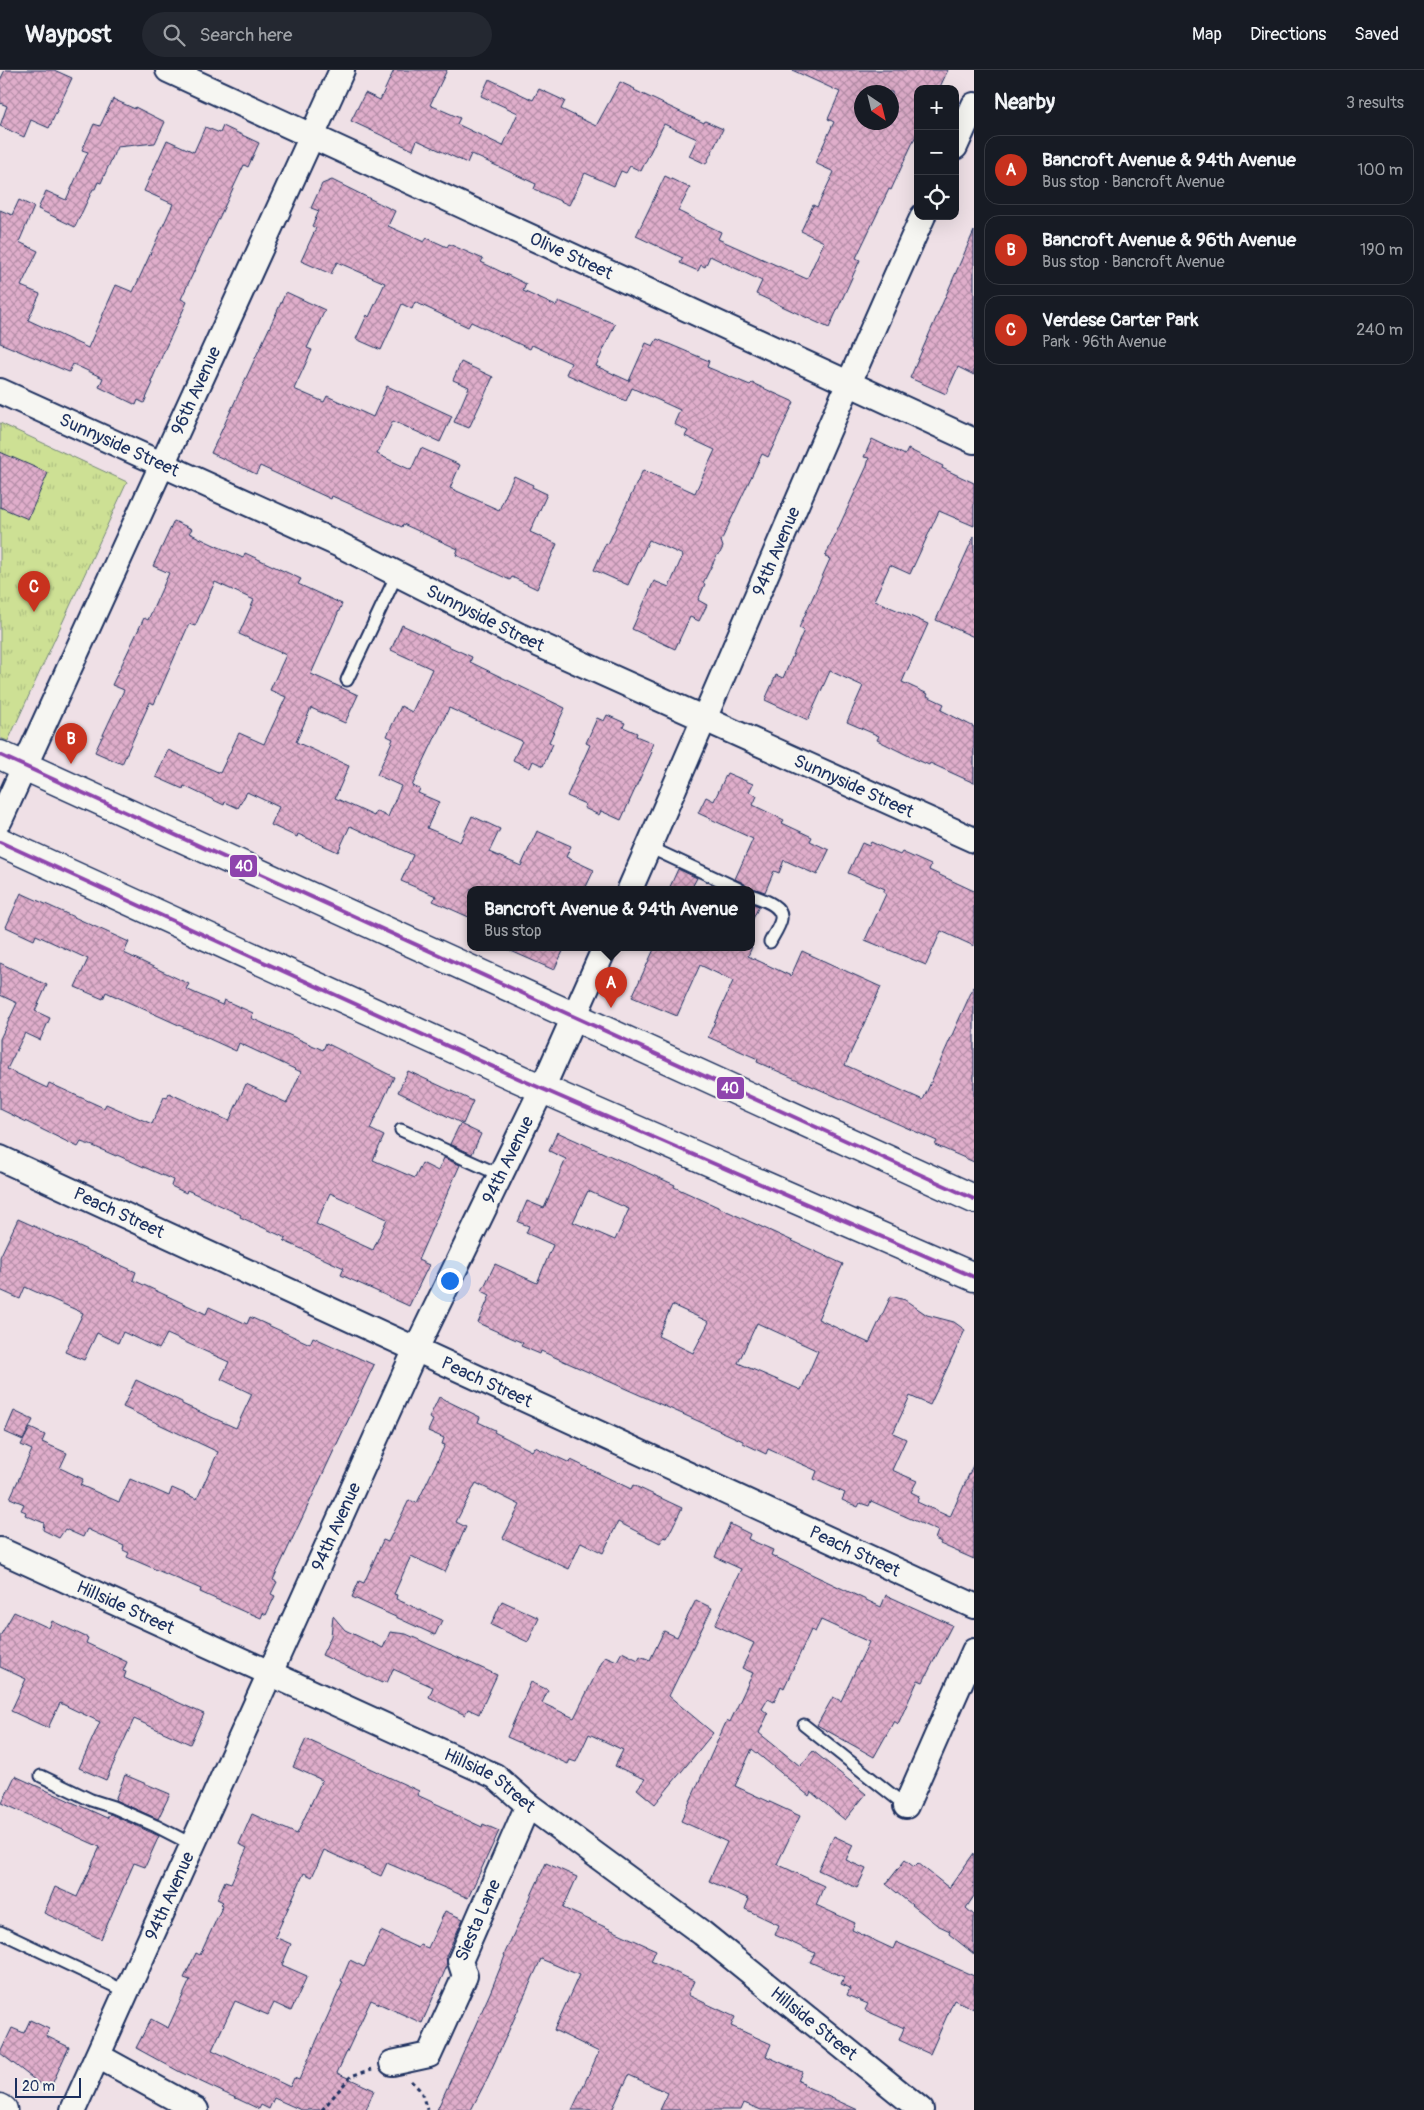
<!DOCTYPE html>
<html lang="en">
<head>
<meta charset="utf-8">
<style>
	:root { --surface:#171b24; --page:#242831; --text:#f1f3f6; --muted:#9ea1a6; --line:#363941; --accent:#c8321e }
	body { margin:0; font-family:Pangolin,sans-serif; background:var(--page); color:var(--text) }
	.controls { position:absolute; right:15px; top:15px; display:grid; overflow:hidden; border-radius:10px; box-shadow:0 5px 20px #0002 }
	.controls button { width:45px; height:45px; display:grid; place-items:center; padding:0; border:0; border-bottom:1px solid var(--line); background:var(--surface); color:var(--text); font:25px sans-serif }
	.compass { position:absolute; left:854px; top:15px; width:45px; height:45px; border-radius:50%; background:var(--surface); box-shadow:0 5px 20px #0002; rotate:145deg }
	.scale { position:absolute; left:15px; bottom:12px; width:66px; box-sizing:border-box; padding-left:5px; border:2px solid #1b2f5e; border-top:0; font-size:14px; line-height:18px; white-space:nowrap; color:#1b2f5e; -webkit-text-stroke:4px #f6f6f2; paint-order:stroke }
	.you { position:absolute; left:449px; top:1210px; width:18px; height:18px; margin:-12px; border:4px solid #fff; border-radius:50%; background:#1a73e8; box-shadow:0 0 0 8px #1a73e833 }
	.badge { display:grid; place-items:center; width:32px; height:32px; border-radius:50%; background:var(--accent); color:#fff; font-size:16px; font-weight:700 }
	.pin { position:absolute; translate:-50% -41px; filter:drop-shadow(0 1px 2px #0008) }
	.pin::after { content:''; position:absolute; top:26px; width:18px; height:15px; background:inherit; clip-path:polygon(0 0,100% 0,50% 100%) }
	.popup { position:absolute; left:467px; top:816px; width:288px; height:65px; box-sizing:border-box; display:grid; place-content:center; border-radius:10px; background:var(--surface); filter:drop-shadow(0 1px 4px #0005); font-size:16px; white-space:nowrap; color:var(--muted) }
	.popup b { font-size:19px; color:var(--text) }
	.popup::after { content:''; position:absolute; left:50%; top:100%; margin-left:-10px; border:10px solid transparent; border-top-color:var(--surface) }
	.list { margin:0; padding:0; list-style:none }
	h2 { display:flex; justify-content:space-between; align-items:center; height:65px; margin:0; padding:0 20px; font-size:21px }
	h2 small { font-size:16px; font-weight:400; color:var(--muted) }
	.list li { display:grid; grid-template-columns:32px 1fr auto; gap:15px; align-items:center; box-sizing:border-box; height:70px; margin:0 10px 10px; padding:0 10px; border:1px solid var(--line); border-radius:15px }
	.list b { display:block; font-size:19px; white-space:nowrap }
	.list p { margin:0; font-size:16px; white-space:nowrap; color:var(--muted) }
	.list em { font-size:16px; font-style:normal; color:var(--muted) }
	.icon { flex:none; width:28px; height:28px; fill:none; stroke:currentColor; stroke-width:2; stroke-linecap:round; stroke-linejoin:round }
	.map { position:relative; flex:none; width:974px; height:2040px; overflow:hidden }
	header { display:flex; align-items:center; gap:30px; box-sizing:border-box; height:70px; padding:0 25px; background:var(--surface); border-bottom:1px solid var(--line) }
	header strong { font-size:24px }
	nav { display:flex; gap:28px; margin-inline-start:auto; font-size:18px }
	.search { width:350px; height:45px; background:var(--page); display:flex; align-items:center; gap:12px; box-sizing:border-box; padding:0 18px; border-radius:28px; color:var(--muted); font-size:19px }
	main { display:flex }
	aside { flex:1; background:var(--surface) }
	.map>svg:first-child { display:block }
	.grass { fill:url(#grass-tufts); stroke:#748879 }
	.building { fill:url(#building-cross-hatch); stroke:#1b2f5e; fill-rule:evenodd }
	.lines { fill:none; stroke-linecap:round; stroke-linejoin:round }
	.lane-casing { stroke:#1b2f5e; stroke-width:15 }
	.street-casing { stroke:#1b2f5e; stroke-width:28 }
	.secondary-casing { stroke:#1b2f5e; stroke-width:31 }
	.path { stroke:#1b2f5e; stroke-width:3; stroke-dasharray:4 4; stroke-linecap:butt }
	.lane { stroke:#f6f6f2; stroke-width:11 }
	.street { stroke:#f6f6f2; stroke-width:24 }
	.secondary { stroke:#f6f6f2; stroke-width:28 }
	.bus-1-casing { stroke:#f6f6f2; stroke-width:8 }
	.bus-1 { stroke:#8e44ad; stroke-width:4 }
	.labels { text-anchor:middle; stroke-width:5; stroke-linejoin:round; paint-order:stroke }
	.street-label { font-size:18px; fill:#1b2f5e; stroke:#f6f6f2 }
	.line-badge { stroke:#f6f6f2; stroke-width:2 }
	.badge-label { font-size:14px; text-anchor:middle; font-weight:bold; fill:#fff }
</style>
</head>
<body>
<header>
<strong>Waypost</strong>
<div class="search"><svg class="icon" aria-label="search" viewBox="0 0 24 24"><circle cx="10" cy="10" r="6"/><path d="M15 15l6 6"/></svg>Search here</div>
<nav><a>Map</a><a>Directions</a><a>Saved</a></nav>
</header>
<main>
<div class="map">
<svg width="974" height="2040" viewBox="0 0 974 2040">
	<defs>
		<pattern id="grass-tufts" width="24" height="20" patternUnits="userSpaceOnUse" patternTransform="scale(1.25)"><rect width="24" height="20" fill="#cde094"/><path d="M3 7l-1-3M5 7V3M7 7l1-3M15 17l-1-3M17 17v-4M19 17l1-3" fill="none" stroke="#afc082"/></pattern>
		<pattern id="building-cross-hatch" width="8" height="8" patternUnits="userSpaceOnUse" patternTransform="scale(1.25)"><rect width="8" height="8" fill="#e0aecb"/><path d="M0 0l8 8M0 8l8-8" fill="none" stroke="#b58ea8"/></pattern>
	</defs>
	<rect width="100%" height="100%" fill="#efe0e6"/>
	<filter id="ink" filterUnits="userSpaceOnUse"><feTurbulence type="fractalNoise" baseFrequency=".02" numOctaves="2"/><feDisplacementMap in="SourceGraphic" scale="10" xChannelSelector="R" yChannelSelector="G"/><feConvolveMatrix kernelMatrix="1 2 1 2 8 2 1 2 1" color-interpolation-filters="sRGB"/></filter>
	<g filter="url(#ink)">
		<path class="grass" d="M0 353 127 412 8 671 0 668Z"/>
		<g class="building">
			<path d="M5 0H54L72 8 49 58 31 50 24 67 0 56 7 36 0 33V10Z"/>
			<path d="M394 0H447L430 35 460 48 457 54 503 76 518 43 481 26 489 9 533 30 539 19 565 31 561 39 596 56 620 12 635 19 634 20 704 53 705 51 723 59 706 94 689 86 697 69 664 54 641 101 630 96 626 103 621 101 614 116 585 103 569 135 534 119 536 114 471 84 467 93 417 70 413 80 351 51 365 23 380 30Z"/>
			<path d="M792 0H948L939 19H918V61L891 120 889 119 856 188 860 190 829 258 756 224 762 211 710 186 705 197 701 195 698 201 680 193 683 188 636 166 665 106 690 118 678 141 721 162 718 169 807 209 824 172 801 161 813 135 817 137 834 102 815 93 834 52 828 49 840 22ZM862 22H892V52H862Z"/>
			<path d="M113 29 135 39V37L165 52 155 73 117 77 101 113 98 112 95 119H93L75 157 38 139 46 121 66 130 88 82 82 80 94 54 100 56Z"/>
			<path d="M223 56 259 73 248 97 244 95 181 229 187 232 165 279 151 312 153 313 144 333 138 330 136 335 99 317 103 308 73 294 69 302 0 273V140L12 145 19 130 34 137 19 172 38 181 21 216 40 224 28 250 88 278 116 215 133 222 173 134 144 121 167 70 194 82 205 57 220 63Z"/>
			<path d="M332 110 395 141 388 156 424 172 427 168 447 177 449 174 483 189 481 192 526 214 523 221 556 236 559 231 615 254 596 296 629 311 646 273 653 276 657 269 709 291 707 297 750 315 752 313 794 332 768 387 762 384 721 471 723 477 720 483 717 485 703 513 705 514 698 530 707 535 699 551 690 547 675 579 632 559 654 511 669 517 683 485 649 470 628 515 594 500 606 473 608 474 643 400 695 423 715 380 685 366 688 361 674 354 680 340 632 318 626 331 566 304 571 293 532 275 530 279 471 252 468 257 415 232 412 239 402 234 381 280 356 269 367 245 369 247 385 213 337 192 331 204 301 191 316 158 312 156 319 141 311 138 322 114Z"/>
			<path d="M974 161V305L958 297 946 324 910 308Z"/>
			<path d="M286 222 325 240 307 278 312 280 294 319 324 332 327 326 373 347 387 316 452 346 440 372 393 351 377 384 411 400 421 378 460 395 450 418 499 440 514 406 533 415 532 417 547 424 530 462 557 474 537 519 512 507 510 510 456 485 458 479 403 454 402 457 332 426 331 429 260 396 256 404 211 383Z"/>
			<path d="M461 292 493 307 469 358 454 352 469 317 453 310Z"/>
			<path d="M872 369 905 385 908 379 943 396 942 398 974 413V456L939 441 910 504 890 495 874 530 928 554 902 612 928 624 927 626 944 634 941 640 974 657V713L930 693 929 695 913 688 877 670 879 666 847 652 863 616 830 601 808 650 765 630 776 605 783 608 804 560 799 558 830 489 825 487 867 396 869 388 864 387Z"/>
			<path d="M0 382 48 403 28 449 0 437Z"/>
			<path d="M174 451 192 459 189 463 212 474 243 488 245 483 301 509 298 514 342 534 311 604 358 625 345 653 311 638 296 672 349 696 335 728 374 746 376 741 388 747 401 716 377 705 393 669 387 666 401 636 412 642 432 599 391 580 402 555 472 587 470 592 565 638 549 672 553 674 543 696 533 691 530 698 513 690 522 671 449 638 412 716 420 719 418 723 439 732 427 758 460 772 472 746 500 759 489 782 521 796 537 761 571 776 566 787 594 800 585 819H471V848L433 831 436 826 401 811 413 785 350 756 338 782 298 764 297 767 271 755 279 737 247 722 238 738 225 732 224 735 184 716 183 719 156 707 168 680 220 703 239 663 264 674 286 627 270 620 286 585 239 564 254 530 215 512 195 556 189 554 154 634 150 632 122 694 95 682 124 620 112 615 144 548 148 550 169 503 153 496Z"/>
			<path d="M974 466V567L936 550Z"/>
			<path d="M607 645 625 653 623 657 637 663 636 666 653 673 650 681 652 682 621 750 601 741 599 745 584 738 585 734 567 726 590 675 586 673 597 648 604 651Z"/>
			<path d="M727 703 753 714 749 722 757 726 753 735 784 750 782 753 812 767 810 771 829 780 817 805 784 790 779 803 774 801 765 822 753 818 746 819 745 814 735 809 753 769 698 743 706 727 714 731Z"/>
			<path d="M871 772 900 785 902 782 931 795 929 800 974 821V876L941 861 926 895 865 870 886 824 883 822 885 819 848 803 862 773 869 776Z"/>
			<path d="M678 799 697 808 691 819H669Z"/>
			<path d="M21 823 129 872 124 883 189 914 186 919 222 935 224 930 253 943 251 948 323 980 326 973 394 1007 370 1059 384 1066 373 1090 415 1108 422 1093 438 1101 444 1088 460 1095 418 1190 429 1195 409 1236 341 1205 344 1198 284 1171 286 1168 240 1147 241 1145 187 1120 186 1123 171 1116 173 1110 117 1085 116 1086 93 1076 81 1072 78 1077 0 1039V969L17 933 0 925V893L47 915 35 941 50 948 40 970 25 963 7 999 47 1018 49 1013 104 1038 106 1034 152 1054 164 1027 167 1028 169 1023 229 1051 246 1014 287 1033 301 1002 239 973 236 981 106 922 103 929 75 917 88 889 36 865 34 870 6 857ZM330 1123 387 1149 373 1180 316 1154Z"/>
			<path d="M751 833 759 836 751 853Z"/>
			<path d="M502 877H565L554 900Z"/>
			<path d="M655 877H752L748 886 791 906 802 881 881 917 845 995 923 1030 974 916V1092L935 1075 937 1071 757 992 758 989 708 967 733 911 700 895 677 946 632 927Z"/>
			<path d="M408 1001 473 1031 463 1054 398 1022Z"/>
			<path d="M460 1054 481 1064 472 1084 450 1074Z"/>
			<path d="M557 1062 675 1115 674 1117 843 1194 818 1249 869 1273 891 1226 905 1230 927 1245 954 1252 965 1260 930 1335 910 1326 893 1363 906 1369 892 1400 917 1411 911 1422 919 1426 917 1432 950 1447 974 1393V1489L940 1474 941 1472 935 1469 938 1461 871 1431 869 1436 860 1433 858 1437 842 1430 845 1423 814 1409 817 1401 768 1379 766 1384 743 1373V1371L541 1281 540 1284 521 1276 523 1273 478 1253 490 1225 482 1221 495 1194 537 1213 553 1175 526 1163 529 1156 518 1152 527 1131 544 1138 566 1089 549 1081ZM588 1121 629 1139 615 1170 573 1152ZM672 1235 709 1252 693 1283 658 1266ZM757 1253 818 1281 801 1320 738 1293Z"/>
			<path d="M18 1149 136 1202 133 1210 206 1244 209 1237 247 1254 250 1247 310 1274 313 1267 374 1295 273 1510 277 1512 271 1524 275 1526 266 1545 263 1543 261 1548 247 1542V1543L200 1522 201 1519 127 1487 129 1483 123 1480 124 1476 87 1459 83 1467 65 1459 59 1468 43 1460 44 1453 25 1445 26 1442 21 1440 24 1434 10 1428 32 1380 21 1375 30 1358 45 1365 42 1372 67 1383 60 1398 83 1409 80 1415 119 1432 130 1409 169 1426 172 1418 197 1429 218 1382 123 1337 136 1310 182 1332V1334L236 1358 252 1324 221 1309 229 1292 167 1264 159 1279 123 1262 118 1273 97 1263 84 1290 65 1282 83 1243 25 1217 20 1229 0 1220V1187Z"/>
			<path d="M439 1327 480 1347 478 1352 495 1360 494 1362 532 1381 535 1377 570 1393 571 1390 631 1419 633 1415 682 1438 667 1468 664 1467 660 1473 618 1452 603 1483 581 1472 569 1499 503 1468 520 1435 476 1413 456 1452 466 1457 445 1502 411 1486 394 1524 397 1525 396 1529 442 1550 435 1565 352 1527 359 1511 364 1513 383 1470 388 1472 409 1430 417 1433 445 1375 442 1374 444 1368 428 1361 433 1350 429 1348Z"/>
			<path d="M14 1341 33 1350 23 1370 5 1362Z"/>
			<path d="M730 1454 750 1464 748 1469 773 1480 771 1485 881 1537 886 1525 952 1555 923 1612 918 1610 898 1654 894 1651 874 1687 817 1655 833 1627 841 1631 869 1572 821 1550 815 1562 811 1560 784 1618 781 1616 774 1632 768 1629 762 1639 768 1644 759 1663 800 1696 813 1681 866 1724 845 1750 811 1722 809 1726 752 1679 735 1716 800 1746 777 1794 824 1816 816 1835 855 1853 852 1860 893 1879 896 1872 974 1906V1939L954 1930 930 1984 899 1970 904 1958 865 1940 868 1934 847 1925 850 1918 841 1914 844 1907 810 1892 815 1883 775 1865 779 1855 745 1839 749 1829 709 1811 727 1772 681 1751 727 1650 730 1652 753 1603 742 1598 754 1573 715 1555 741 1499 715 1487Z"/>
			<path d="M696 1530 712 1538 669 1626 713 1663 655 1734 637 1719 645 1709 615 1696 623 1680 589 1664 576 1692 570 1690 568 1694 507 1667 531 1612 548 1620 542 1633 574 1648 605 1586 617 1591 622 1582 638 1590 640 1586 650 1590 664 1561 677 1567Z"/>
			<path d="M502 1531 539 1548 528 1572 491 1555Z"/>
			<path d="M14 1542 49 1558 52 1551 88 1568 86 1573 127 1592 123 1601 126 1602 124 1608 204 1644 190 1674 134 1649 106 1710 79 1698 100 1652 60 1633 48 1658 11 1641 26 1609 0 1597V1566Z"/>
			<path d="M333 1546 345 1560 383 1578 390 1562 406 1564 497 1605 479 1644 468 1639 465 1645 429 1627 433 1617 393 1599 387 1613 383 1611 382 1613 322 1585 331 1566Z"/>
			<path d="M306 1669 419 1721 417 1725 452 1741V1743L482 1757 483 1754 499 1761 468 1828 387 1793 381 1806 324 1780 312 1807 304 1803 275 1867 291 1874 282 1895 307 1906 291 1941 274 1933 268 1945 235 1931 212 1980 290 2017 294 2008 299 2010 343 1912 341 1911 350 1890 364 1897 381 1861 418 1878 420 1875 428 1878 445 1841 463 1849 446 1886 447 1896 422 1953 371 1930 337 2003 374 2020 366 2040H301L274 2028 269 2039 261 2035 259 2039 180 2002 136 1978 151 1949 168 1958 190 1910 184 1908 196 1883 200 1885 223 1835 221 1834 223 1832 217 1829 225 1811 231 1813 247 1778 239 1774 252 1744 297 1764 322 1710 293 1697Z"/>
			<path d="M125 1705 170 1724 158 1749 115 1730Z"/>
			<path d="M15 1706 107 1748 110 1744 159 1766 145 1797 134 1793 101 1869 44 1843 55 1817 77 1827 100 1777 2 1733Z"/>
			<path d="M834 1766 853 1775 846 1790 866 1799 857 1818 818 1800Z"/>
			<path d="M974 1783V1826L966 1838 974 1845V1884L949 1864 950 1861 937 1855 886 1814 905 1790 914 1797 918 1793 949 1818Z"/>
			<path d="M546 1793 577 1807 563 1838 656 1880 651 1891 694 1911 688 1925 735 1947 731 1956 771 1974 766 1986 802 2002 798 2011 804 2013 803 2015 858 2040H761L744 2033 741 2040H660L668 2023 629 2005 612 2040H572L599 1982 554 1960 579 1905 541 1889 487 2009 471 2040H437L490 1923 505 1886 504 1885Z"/>
			<path d="M30 1950 49 1959 46 1966 69 1977 49 2021 0 1983 12 1958 24 1963Z"/>
		</g>
		<g class="lines">
			<defs>
				<g id="lane">
					<path d="M347 610 397 504"/>
					<path d="M649 777 739 819"/>
					<path d="M751 825C761 829 783 835 781 849 780 856 773 866 770 872"/>
					<path d="M401 1060 500 1105"/>
					<path d="M804 1655 906 1736"/>
					<path d="M41 1706 91 1730 113 1737 156 1756 193 1775"/>
					<path d="M0 1862 127 1922"/>
				</g>
				<g id="street">
					<path id="s1" d="M168 0 974 371"/>
					<path d="M955 77 974 35"/>
					<path id="s2" d="M0 321 338 474 518 565 974 770"/>
					<path id="s3" d="M0 750 342 0"/>
					<path id="s4" d="M630 819C729 595 822 369 923 146"/>
					<path id="s5" d="M0 1088 974 1536"/>
					<path id="s6" d="M0 1480 495 1706 528 1735 702 1863 921 2040"/>
					<path d="M906 1736 974 1581"/>
					<path d="M98 1986 196 2040"/>
					<path id="s7" d="M392 1993 429 1985 465 1906 460 1891 528 1735"/>
					<path id="s8" d="M73 2040 416 1279 542 1019 605 877"/>
				</g>
				<g id="secondary">
					<path d="M0 685 974 1129"/>
					<path d="M0 772 522 1010 974 1207"/>
					<path d="M0 2038 3 2040"/>
				</g>
			</defs>
			<use href="#lane" class="lane-casing"/>
			<use href="#street" class="street-casing"/>
			<use href="#secondary" class="secondary-casing"/>
			<g class="path">
				<path d="M411 2011 421 2021 427 2040"/>
				<path d="M322 2040 351 2006 372 1999"/>
			</g>
			<use href="#lane" class="lane"/>
			<use href="#street" class="street"/>
			<use href="#secondary" class="secondary"/>
			<defs>
				<g id="bus-1">
					<path d="M0 685 974 1129"/>
					<path d="M0 772 522 1010 974 1207"/>
				</g>
			</defs>
			<use href="#bus-1" class="bus-1-casing"/>
			<use href="#bus-1" class="bus-1"/>
		</g>
	</g>
	<g class="labels">
		<g class="street-label">
			<text dy="6" stroke="none"><textPath href="#s1" startOffset="444">Olive Street</textPath></text>
			<text dy="6" stroke="none"><textPath href="#s3" startOffset="472">96th Avenue</textPath></text>
			<text dy="6" stroke="none"><textPath href="#s2" startOffset="131">Sunnyside Street</textPath></text>
			<text dy="6" stroke="none"><textPath href="#s4" startOffset="368">94th Avenue</textPath></text>
			<text dy="6" stroke="none"><textPath href="#s2" startOffset="536">Sunnyside Street</textPath></text>
			<text dy="6" stroke="none"><textPath href="#s2" startOffset="941">Sunnyside Street</textPath></text>
			<text dy="6" stroke="none"><textPath href="#s8" startOffset="1045">94th Avenue</textPath></text>
			<text dy="6" stroke="none"><textPath href="#s5" startOffset="131">Peach Street</textPath></text>
			<text dy="6" stroke="none"><textPath href="#s5" startOffset="536">Peach Street</textPath></text>
			<text dy="6" stroke="none"><textPath href="#s8" startOffset="640">94th Avenue</textPath></text>
			<text dy="6" stroke="none"><textPath href="#s5" startOffset="941">Peach Street</textPath></text>
			<text dy="6" stroke="none"><textPath href="#s6" startOffset="138">Hillside Street</textPath></text>
			<text dy="6" stroke="none"><textPath href="#s6" startOffset="542">Hillside Street</textPath></text>
			<text dy="6" stroke="none"><textPath href="#s8" startOffset="235">94th Avenue</textPath></text>
			<text dy="6" stroke="none"><textPath href="#s7" startOffset="185">Siesta Lane</textPath></text>
			<text dy="6" stroke="none"><textPath href="#s6" startOffset="948">Hillside Street</textPath></text>
		</g>
	</g>
	<g class="line-badge">
		<rect x="229" y="784" width="29" height="24" rx="5" fill="#8e44ad"/>
		<rect x="716" y="1006" width="29" height="24" rx="5" fill="#8e44ad"/>
	</g>
	<g class="badge-label">
		<text x="244" y="801">40</text>
		<text x="730" y="1023">40</text>
	</g>
</svg>
<div class="controls">
<button>+</button>
<button>−</button>
<button><svg class="icon" aria-label="locate" viewBox="0 0 24 24"><circle cx="12" cy="12" r="6"/><path d="M12 2v4M12 18v4M2 12h4M18 12h4"/></svg></button>
</div>
<svg class="compass" viewBox="-18 -18 36 36"><path d="M0-13l5 13h-10z" fill="#e53935"/><path d="M0 13l5-13h-10z" fill="#9ea1a6"/></svg>
<div class="scale">20 m</div>
<div class="you"></div>
<div class="pin badge" style="left:611px;top:938px">A</div>
<div class="popup"><b>Bancroft Avenue &amp; 94th Avenue</b>Bus stop</div>
<div class="pin badge" style="left:71px;top:694px">B</div>
<div class="pin badge" style="left:34px;top:542px">C</div>
</div>
<aside>
<h2>Nearby<small>3 results</small></h2>
<ul class="list">
<li><span class="badge">A</span><div><b>Bancroft Avenue &amp; 94th Avenue</b><p>Bus stop · Bancroft Avenue</p></div><em>100 m</em></li>
<li><span class="badge">B</span><div><b>Bancroft Avenue &amp; 96th Avenue</b><p>Bus stop · Bancroft Avenue</p></div><em>190 m</em></li>
<li><span class="badge">C</span><div><b>Verdese Carter Park</b><p>Park · 96th Avenue</p></div><em>240 m</em></li>
</ul>
</aside>
</main>
</body>
</html>
